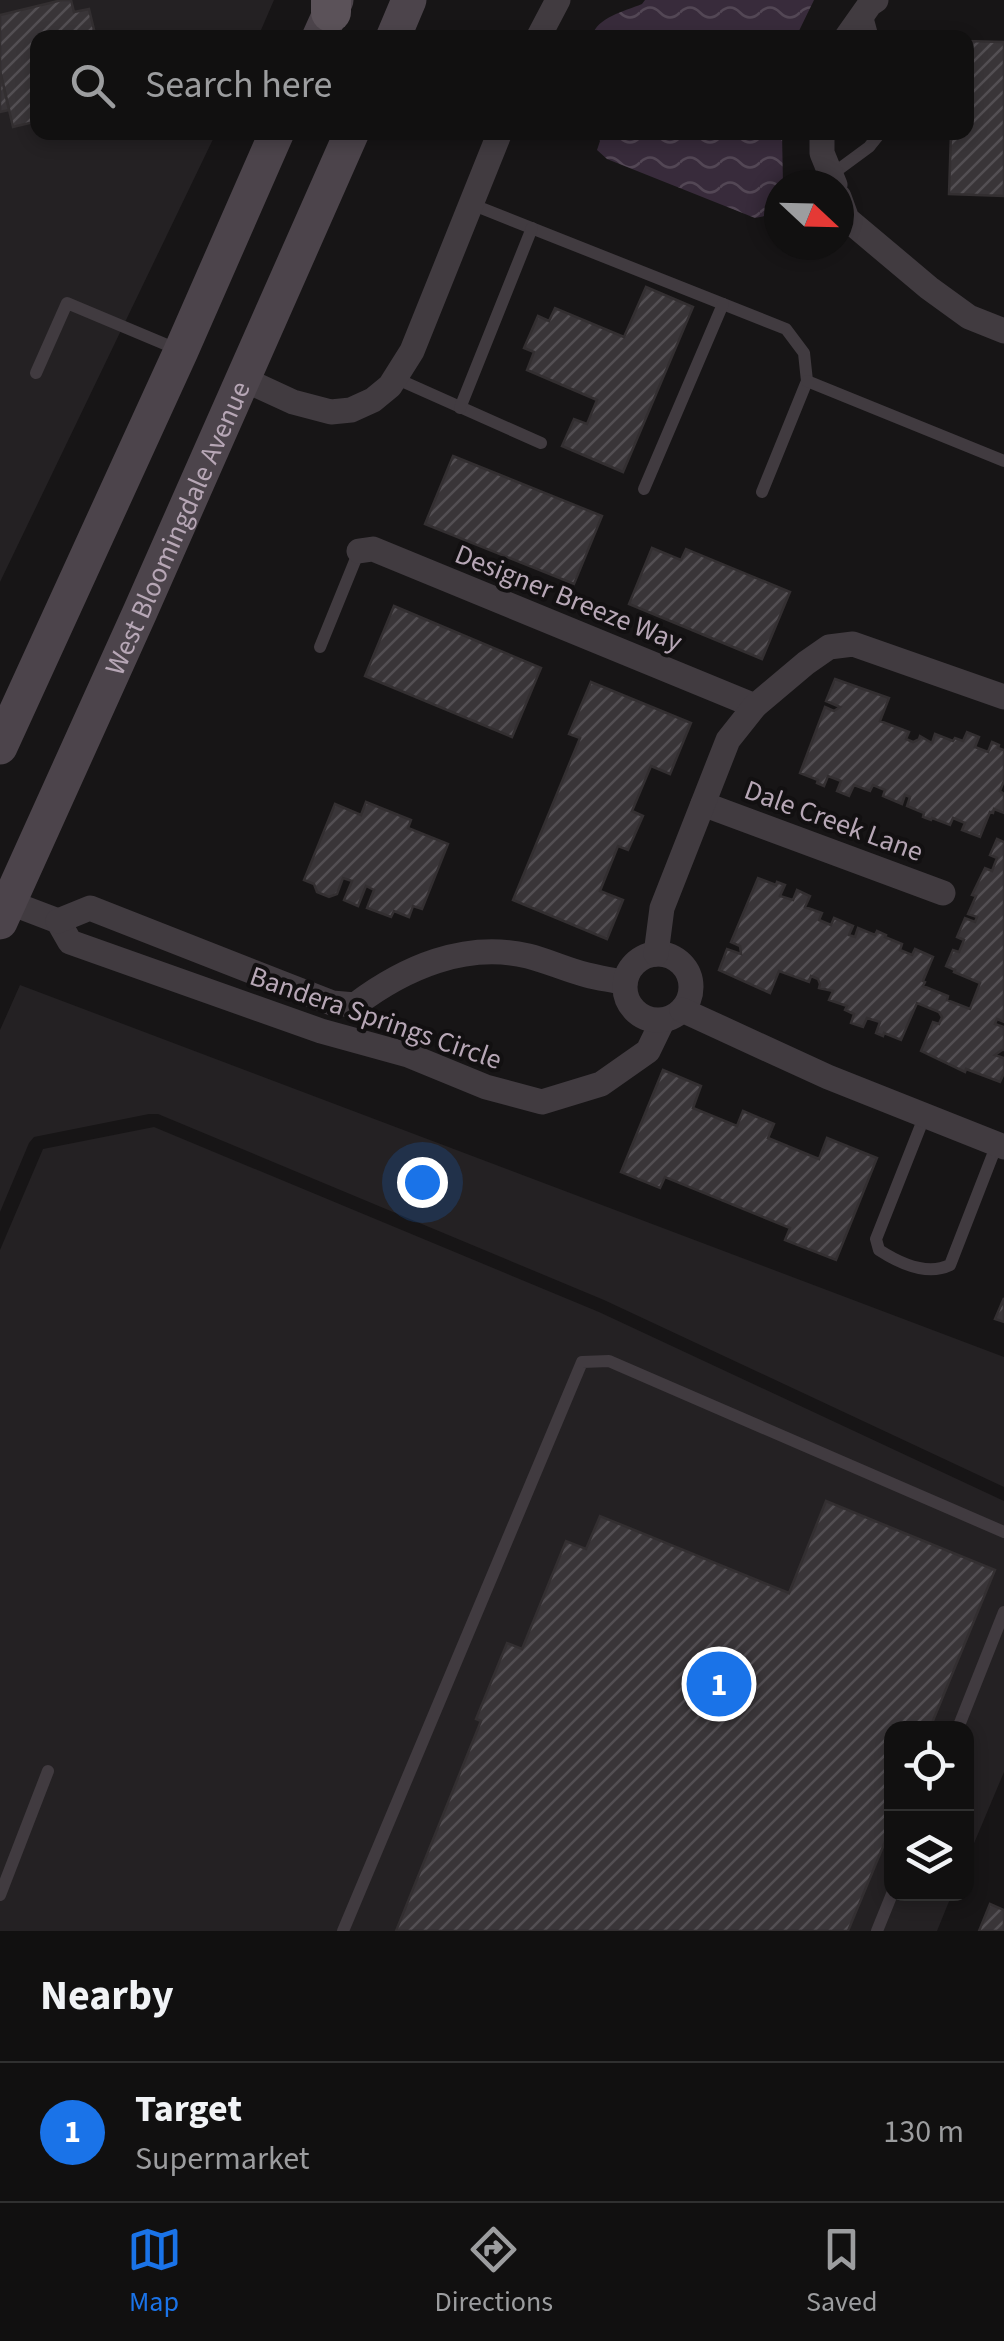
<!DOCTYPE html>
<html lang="en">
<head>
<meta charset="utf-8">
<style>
	:root { --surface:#111010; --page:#1e1e1e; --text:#f1f3f6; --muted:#9c9d9f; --line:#303030; --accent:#1a73e8 }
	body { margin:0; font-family:"Source Sans 3",sans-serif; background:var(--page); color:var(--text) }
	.controls { position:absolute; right:30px; bottom:30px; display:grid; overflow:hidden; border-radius:20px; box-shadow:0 5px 15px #0003 }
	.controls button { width:90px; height:90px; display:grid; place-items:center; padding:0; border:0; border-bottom:2px solid var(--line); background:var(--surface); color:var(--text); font:50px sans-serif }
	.compass { position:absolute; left:764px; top:170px; width:90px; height:90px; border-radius:50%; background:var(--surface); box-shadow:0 5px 15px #0003; rotate:112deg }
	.you { position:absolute; left:422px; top:1182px; width:35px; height:35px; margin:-25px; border:8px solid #fff; border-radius:50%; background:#1a73e8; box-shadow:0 0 0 15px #1a73e833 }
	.badge { display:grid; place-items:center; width:65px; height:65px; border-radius:50%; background:var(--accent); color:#fff; font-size:32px; font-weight:700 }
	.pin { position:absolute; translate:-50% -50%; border:5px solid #fff; box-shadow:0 2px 10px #0006 }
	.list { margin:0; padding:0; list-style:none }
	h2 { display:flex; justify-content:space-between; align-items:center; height:130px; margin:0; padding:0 40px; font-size:42px }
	h2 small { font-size:32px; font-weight:400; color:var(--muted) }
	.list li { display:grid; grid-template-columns:65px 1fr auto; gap:30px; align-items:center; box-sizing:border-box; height:140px; padding:0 40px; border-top:2px solid var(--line) }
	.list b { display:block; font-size:38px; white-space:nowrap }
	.list p { margin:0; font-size:32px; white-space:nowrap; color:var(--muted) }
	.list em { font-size:32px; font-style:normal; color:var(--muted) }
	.icon { flex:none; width:55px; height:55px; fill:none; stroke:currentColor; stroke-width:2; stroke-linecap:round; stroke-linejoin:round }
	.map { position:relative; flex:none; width:1004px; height:1931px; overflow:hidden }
	.search { position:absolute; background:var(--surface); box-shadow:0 5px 15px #0003; left:30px; right:30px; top:30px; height:110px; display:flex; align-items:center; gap:25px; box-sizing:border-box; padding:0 35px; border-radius:20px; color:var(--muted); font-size:38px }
	.sheet { height:270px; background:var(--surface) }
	nav { display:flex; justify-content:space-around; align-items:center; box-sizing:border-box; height:140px; border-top:2px solid var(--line); background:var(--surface); font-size:28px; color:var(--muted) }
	nav a { display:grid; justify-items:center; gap:5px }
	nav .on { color:var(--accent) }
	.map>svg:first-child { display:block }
	.built { fill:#242123 }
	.water { fill:url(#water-waves) }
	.building { fill:url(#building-hatch); stroke:#332f31; stroke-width:2.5 }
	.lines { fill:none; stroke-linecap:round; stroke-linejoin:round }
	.lane { stroke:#413b40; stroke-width:12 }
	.street { stroke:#413b40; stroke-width:25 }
	.secondary { stroke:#4c444b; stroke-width:35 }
	.primary { stroke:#5b5259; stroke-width:40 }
	.labels { text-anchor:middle; stroke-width:8; stroke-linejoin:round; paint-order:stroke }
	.street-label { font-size:28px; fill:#b7a7b6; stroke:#121011 }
</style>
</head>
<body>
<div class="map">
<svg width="1004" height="1931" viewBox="0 0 1004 1931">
	<defs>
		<pattern id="water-waves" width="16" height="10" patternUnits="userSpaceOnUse" patternTransform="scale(2.5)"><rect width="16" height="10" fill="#382b3b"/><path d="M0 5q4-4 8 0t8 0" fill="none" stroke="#534755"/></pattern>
		<pattern id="building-hatch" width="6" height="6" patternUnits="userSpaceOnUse" patternTransform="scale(2.5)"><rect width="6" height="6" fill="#393538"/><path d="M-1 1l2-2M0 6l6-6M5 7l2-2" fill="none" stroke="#534f53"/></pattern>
	</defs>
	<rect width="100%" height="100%" fill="#171516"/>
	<g class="built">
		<path d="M0 0H274L258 37 38 38V132L216 133 0 582Z"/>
		<path d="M20 985 1004 1357V1487L604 1300 158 1114H149L34 1137 29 1143 0 1212V1030Z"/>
		<path d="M154 1127 599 1312 1004 1501V1772L967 1860 966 1728H892V1894H952L937 1931H0V1250L43 1149Z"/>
	</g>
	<g class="water">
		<path d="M645 0H814L796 37H591C599 16 623 12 642 4Z"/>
		<path d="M596 133H782L783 185H779V213L755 218 607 159 597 150 600 141Z"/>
	</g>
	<g class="building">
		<path d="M62 0H71L74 12 89 9 96 38H38V121L13 127 0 71V15Z"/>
		<path d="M966 41 1004 42V196L949 194 951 132H966Z"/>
		<path d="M0 71 9 110 0 112Z"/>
		<path d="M646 287 693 307 623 472 562 446 574 419 587 424 597 400 527 370 534 352 524 348 538 316 549 321 555 308 624 337Z"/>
		<path d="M453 456 602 516 574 584 425 524Z"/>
		<path d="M652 548 681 560 686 549 790 592 762 659 629 604Z"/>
		<path d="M394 606 541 668 512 737 365 676Z"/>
		<path d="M835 679 889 698 880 721 909 732 906 739 913 742 919 739 920 736 932 743 935 734 953 741 955 738 963 741 967 732 979 737 975 747 988 752 992 742 999 745 998 748 1004 750V781L1000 791 1004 794V813L994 809 993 813 990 812 980 837 962 830 965 823 953 818 950 825 932 818 931 820 923 817 924 813 907 806 910 797 905 795 902 804 883 796 885 790 873 785 870 791 854 785 849 796 837 791 841 781 828 776 824 786 817 783 818 780 800 773 825 707 834 711 840 707 826 701Z"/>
		<path d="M591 682 691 723 670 774 651 766 632 811 643 816 628 850 618 846 600 891 623 900 607 939 513 900 580 738 569 734Z"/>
		<path d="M366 802 411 820 408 828 448 844 422 909 413 906 409 917 394 911 391 917 367 908 374 890 366 886 358 906 344 900 352 881 343 878 337 894 329 897 317 892 314 884 304 880 335 804 361 815Z"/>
		<path d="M997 839 1004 842V1022L997 1019 995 1024 1004 1027V1050H1002L995 1055 1004 1058V1073L1000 1082 966 1069 965 1072 921 1051 933 1022 939 1024 942 1017 939 1012 917 1003 901 1040 884 1033 883 1036 876 1033 880 1022 867 1018 863 1027 851 1023 854 1014 845 1010 847 1006 829 1000 833 991 819 988 820 984 818 979 811 976 809 982 779 971 770 993 719 970 727 949 741 954 740 946 731 942 758 878 776 885 777 882 785 885 780 896 793 900 797 890 810 896 805 907 822 913 819 920 831 925 834 918 853 926 849 935 855 937 858 928 875 935 877 931 886 935 885 937 902 944 900 950 912 955 915 949 933 957 923 981 925 982 923 986 948 996 947 1000 970 1009 980 983 954 972 955 970 946 966 953 950 959 952 964 940 957 937 965 918 975 922 977 917 968 914 976 896 972 895 985 868 992 871 997 858 990 855Z"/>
		<path d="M663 1070 701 1086 693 1108 737 1126 743 1111 774 1124 768 1138 819 1159 827 1138 877 1158 836 1260 785 1240 790 1228 665 1177 660 1188 621 1172Z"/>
		<path d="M1004 1298V1322L995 1319Z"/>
		<path d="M826 1501 995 1570 930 1728H892V1825L848 1931H396L481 1721 476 1719 507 1643 522 1649 566 1541 586 1549 600 1516 789 1593Z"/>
		<path d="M990 1904 1004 1910V1931H979Z"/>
	</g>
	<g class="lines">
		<g class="lane">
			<path d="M866 12 873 38"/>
			<path d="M831 175 869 147 881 132"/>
			<path d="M471 204 786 329 804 353 807 381 762 492"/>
			<path d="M36 373 67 303 179 350"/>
			<path d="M395 378 541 443"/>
			<path d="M807 381 1004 461"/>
			<path d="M460 408 532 228"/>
			<path d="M644 489 723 304"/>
			<path d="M320 647 359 551"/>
			<path d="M925 1115 876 1239 879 1250C899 1263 927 1276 950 1265L997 1144"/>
			<path d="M958 1728 1004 1612"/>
			<path d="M0 1895 48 1771"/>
			<path d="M343 1931 582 1362 609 1361 1004 1532"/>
			<path d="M877 1931 892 1894"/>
		</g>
		<g class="street">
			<path d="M538 38 558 0"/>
			<path d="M846 38 870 4 876 0"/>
			<path d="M822 132V153L835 185"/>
			<path d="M839 197 847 219 929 288 969 317 1004 331"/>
			<path d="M243 379 293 402 331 412 351 410 373 400 390 386 412 351 500 132"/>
			<path d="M359 551 373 549 755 706"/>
			<path d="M703 804 943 893"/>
			<path d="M0 899 58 921 70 942 321 1031 408 1055 486 1087 542 1102 601 1084 648 1051 663 1020"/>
			<path d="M58 921 90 908 332 1003 355 1005C404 968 465 941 528 956 548 961 567 970 587 975 599 978 612 980 625 983"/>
			<circle cx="658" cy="987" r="33"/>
			<path d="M656 954 662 908 728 740 755 706 806 663 829 647 853 644 1004 697"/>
			<path d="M682 1010 828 1077 1004 1147"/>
		</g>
		<g class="secondary">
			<path d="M319 38 336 0"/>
			<path d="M393 38 409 0"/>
			<path d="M0 747 181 351 277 132"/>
			<path id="s1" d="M0 922 140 612 352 132"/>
		</g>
		<path class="primary" d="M331 12V0"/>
	</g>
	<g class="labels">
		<g class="street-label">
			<text dy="10" stroke="none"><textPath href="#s1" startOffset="432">West Bloomingdale Avenue</textPath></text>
			<text transform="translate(569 597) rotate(22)" y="10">Designer Breeze Way</text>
			<text transform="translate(834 820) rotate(20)" y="10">Dale Creek Lane</text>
			<text transform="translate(376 1017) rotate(19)" y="10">Bandera Springs Circle</text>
		</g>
	</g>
</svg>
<div class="controls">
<button><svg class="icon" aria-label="locate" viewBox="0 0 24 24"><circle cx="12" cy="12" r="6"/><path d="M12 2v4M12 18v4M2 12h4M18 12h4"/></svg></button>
<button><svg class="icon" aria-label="layers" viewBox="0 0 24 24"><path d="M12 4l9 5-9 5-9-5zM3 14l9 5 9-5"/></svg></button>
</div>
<svg class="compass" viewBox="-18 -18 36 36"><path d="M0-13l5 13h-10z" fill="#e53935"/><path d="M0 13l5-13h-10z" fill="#9c9d9f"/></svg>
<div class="you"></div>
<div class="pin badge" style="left:719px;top:1684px">1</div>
<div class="search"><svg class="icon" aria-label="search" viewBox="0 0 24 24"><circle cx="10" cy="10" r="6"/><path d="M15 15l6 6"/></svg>Search here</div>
</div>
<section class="sheet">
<h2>Nearby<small></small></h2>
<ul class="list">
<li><span class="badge">1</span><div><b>Target</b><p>Supermarket</p></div><em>130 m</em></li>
</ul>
</section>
<nav>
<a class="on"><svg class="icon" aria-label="map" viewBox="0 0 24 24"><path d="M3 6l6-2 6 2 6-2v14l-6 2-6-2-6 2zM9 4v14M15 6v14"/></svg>Map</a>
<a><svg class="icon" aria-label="directions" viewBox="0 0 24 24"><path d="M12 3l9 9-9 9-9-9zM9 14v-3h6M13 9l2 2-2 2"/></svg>Directions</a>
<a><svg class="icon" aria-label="saved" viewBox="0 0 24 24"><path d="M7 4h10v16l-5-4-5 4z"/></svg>Saved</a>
</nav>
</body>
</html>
